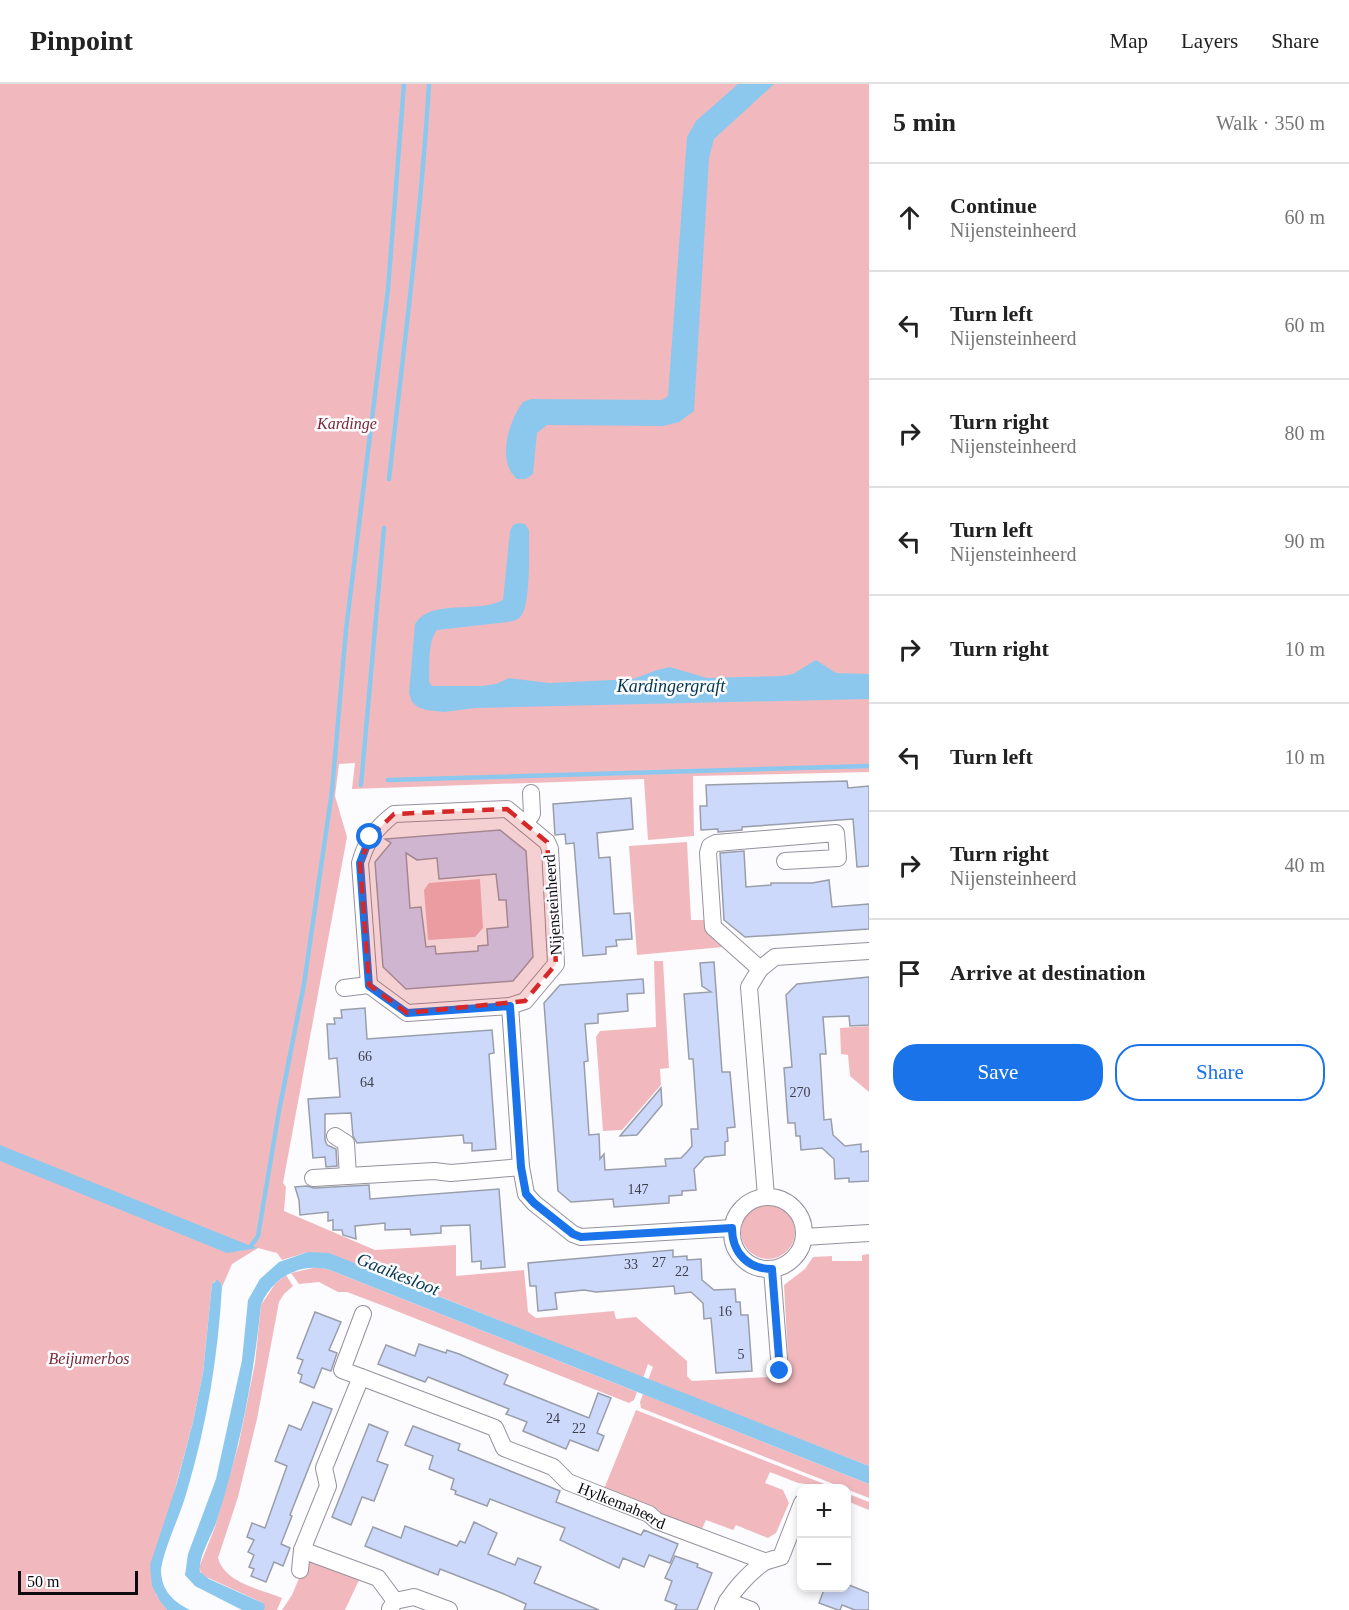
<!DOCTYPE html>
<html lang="en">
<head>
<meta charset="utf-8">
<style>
	:root { --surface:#fff; --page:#f2f2f2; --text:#222; --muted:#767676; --line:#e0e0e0; --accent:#1a73e8 }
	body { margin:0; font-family:"Times New Roman",serif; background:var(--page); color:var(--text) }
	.controls { position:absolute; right:18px; bottom:18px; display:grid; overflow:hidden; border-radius:12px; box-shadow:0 3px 9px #0003 }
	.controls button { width:54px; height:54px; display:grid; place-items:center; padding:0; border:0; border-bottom:2px solid var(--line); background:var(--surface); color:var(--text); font:30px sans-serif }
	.scale { position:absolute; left:18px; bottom:15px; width:120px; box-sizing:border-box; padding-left:6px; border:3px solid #0d0b10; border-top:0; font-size:16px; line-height:21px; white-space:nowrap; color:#0d0b10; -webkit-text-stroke:4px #fcfbfe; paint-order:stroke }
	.stop { position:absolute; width:18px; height:18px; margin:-14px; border:4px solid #1a73e8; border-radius:50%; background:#fff }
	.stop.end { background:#1a73e8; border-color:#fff; box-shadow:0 2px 6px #0008 }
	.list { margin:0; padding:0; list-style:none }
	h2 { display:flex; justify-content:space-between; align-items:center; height:78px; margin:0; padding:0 24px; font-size:26px }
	h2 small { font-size:20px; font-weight:400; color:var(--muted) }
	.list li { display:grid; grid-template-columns:39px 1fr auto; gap:18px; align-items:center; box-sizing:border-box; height:108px; padding:0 24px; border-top:2px solid var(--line) }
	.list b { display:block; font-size:22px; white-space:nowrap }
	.list p { margin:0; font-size:20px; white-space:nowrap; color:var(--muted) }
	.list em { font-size:20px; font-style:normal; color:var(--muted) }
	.actions { display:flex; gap:12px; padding:18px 24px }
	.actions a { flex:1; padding:14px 0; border:2px solid var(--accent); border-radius:24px; text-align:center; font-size:21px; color:var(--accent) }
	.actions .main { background:var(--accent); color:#fff }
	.icon { flex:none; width:33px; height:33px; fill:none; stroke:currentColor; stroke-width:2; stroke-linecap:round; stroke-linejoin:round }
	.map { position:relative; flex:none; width:869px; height:1526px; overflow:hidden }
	header { display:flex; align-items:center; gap:36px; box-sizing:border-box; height:84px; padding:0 30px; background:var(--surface); border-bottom:2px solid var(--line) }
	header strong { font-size:28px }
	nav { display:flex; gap:33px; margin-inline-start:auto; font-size:21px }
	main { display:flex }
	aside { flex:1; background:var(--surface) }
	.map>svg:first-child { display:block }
	.green { fill:#f1b9be }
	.water { fill:#8cc8ed }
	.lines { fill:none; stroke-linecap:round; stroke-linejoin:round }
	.stream { stroke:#8cc8ed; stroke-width:4.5 }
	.building { fill:#cdd9fb; stroke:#999eab; stroke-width:1.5; fill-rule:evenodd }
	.minor-casing { stroke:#96919d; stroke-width:18 }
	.minor { stroke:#fff; stroke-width:16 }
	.route { stroke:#1a73e8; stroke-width:8 }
	.marked { fill:#d62828; fill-opacity:0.2; stroke:#d62828; stroke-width:4.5; stroke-dasharray:12 8; stroke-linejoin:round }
	.labels { text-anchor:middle; stroke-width:5; stroke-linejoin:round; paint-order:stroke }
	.number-label { font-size:14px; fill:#3d3e4b }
	.park-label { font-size:16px; font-style:italic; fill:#782938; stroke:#fcfbfe }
	.street-label { font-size:16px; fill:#0d0b10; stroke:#fcfbfe }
	.water-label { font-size:18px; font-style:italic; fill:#033750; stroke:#fcfbfe }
</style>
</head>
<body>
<header>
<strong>Pinpoint</strong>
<nav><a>Map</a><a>Layers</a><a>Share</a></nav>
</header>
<main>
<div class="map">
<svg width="869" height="1526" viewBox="0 0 869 1526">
	<rect width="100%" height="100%" fill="#fcfbfe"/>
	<g class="green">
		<path d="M0 0H869V688L693 692 694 752 648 756 644 695 352 705 355 679 339 680 335 712 347 753 283 1099 286 1103 284 1127 375 1166 456 1161V1192L524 1186 528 1228 536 1234 614 1227 616 1235 636 1233 687 1277V1292L692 1297 789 1292 784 1201 805 1185 813 1173 832 1172V1177H862V1171L869 1170V1382L648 1296 653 1283 648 1280 643 1294 431 1209 308 1168 282 1176 277 1169 258 1164 232 1180 222 1203 221 1199 215 1197 212 1200 203 1289 193 1338 173 1413 156 1510 167 1526H0Z"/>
		<path d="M687 758 691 836H706C704 849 714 856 723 863L637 871 629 762Z"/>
		<path d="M480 795 483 844 475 853 428 856 424 806 429 799Z"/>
		<path d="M654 877H663L669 984 660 985 661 1001 622 1046 603 1047 596 953 600 947 656 943Z"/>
		<path d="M869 942V1008L850 992 848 971 841 970 840 944Z"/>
		<circle cx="768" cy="1148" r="27"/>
		<path d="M317 1183 330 1186 637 1308 634 1316 629 1319 384 1222 347 1208H338L319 1198 299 1200 291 1189Z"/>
		<path d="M286 1191 293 1202 284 1210 279 1218 257 1335 238 1413 218 1474C225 1499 260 1505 282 1514L277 1526H264L263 1519 202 1491 200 1486V1481L215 1443 239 1359 255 1279 261 1221 275 1200Z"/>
		<path d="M643 1310 869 1400V1414L641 1324 640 1318Z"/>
		<path d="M636 1326 832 1403 798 1399 770 1388 765 1399 783 1406 789 1419 776 1449 768 1454 736 1441 733 1446 706 1436 701 1447 661 1431 659 1426 604 1405Z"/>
		<path d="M846 1409 869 1418V1426L847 1417Z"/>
		<path d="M307 1475 359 1496 345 1526H282L292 1511Z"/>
	</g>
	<g class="water">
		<path d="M738 0H774L714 55 709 74 694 327 679 338 663 342 547 341 537 349 533 390 526 395H517C496 377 509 336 523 318L531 315 662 316 668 312 687 53 696 37Z"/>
		<path d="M519 439 525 440 529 446C529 463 531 520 521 532 518 536 513 537 508 538L437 546C427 559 430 582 429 598L432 602H482L496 600 509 594 549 599 633 595 657 586 670 583 707 594 781 592 793 590 816 576 836 589 869 590V615L515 623 475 624 444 628 426 626 418 623 412 618 409 609 415 540C431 514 477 530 503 516L510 447 513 441Z"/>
		<path d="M0 1061 251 1162 258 1164 227 1169 0 1077Z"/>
		<path d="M308 1168 329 1169 869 1382V1400L330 1186C301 1178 272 1193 261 1221 253 1297 240 1364 217 1436 212 1452 198 1472 200 1488L209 1495 263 1519 265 1522 264 1526H242L195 1502 185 1491 188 1470 216 1395 242 1276 248 1216 260 1195 279 1178Z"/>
		<path d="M217 1196 221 1199 222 1203C218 1272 207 1340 187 1407 180 1433 166 1458 161 1485 161 1506 172 1517 190 1526H167L160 1517 152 1502 150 1481 177 1399 193 1338 203 1289 212 1200Z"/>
	</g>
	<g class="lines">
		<g class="stream">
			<path d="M389 395C404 263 421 132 429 0"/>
			<path d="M388 696 869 682"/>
			<path d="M361 701 384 444"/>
			<path d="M251 1162 258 1152 279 1027 304 900 332 707 346 546 388 205 404 0"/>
		</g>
	</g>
	<g class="building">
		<path d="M847 697 848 704 869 702V782L857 783 853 735 742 743V746L718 748V745L701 746 700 722H707L706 701Z"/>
		<path d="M631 714 633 745 597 749 599 774 610 773 614 830 630 829 632 855 616 856 617 862 606 863V870L583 872 574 759 566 760 565 750 555 751 553 720Z"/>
		<path d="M500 746 526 767 533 873 513 897 406 905 383 883 375 778 391 759 385 755ZM406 769 417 776 437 774 439 795 496 790 499 816H506L508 843 487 845 488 861 478 862V867L436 870 435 862 426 863 421 823 410 824Z"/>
		<path d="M744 767 746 803 771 801V799H812L829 796 832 823 869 820V845L745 853 724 836 720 769Z"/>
		<path d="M714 878 722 988H730L735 1043 727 1044 728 1057 725 1058V1071L705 1073 694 1085 696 1106 682 1107V1111L669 1112V1119L614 1123 613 1115 571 1118 558 1107 544 919 560 901 643 895 644 909 627 910 628 927 598 930V939L585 940 588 977 584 978 589 1051 599 1050 600 1075 604 1070 605 1086 666 1082 665 1075 681 1074 687 1068 692 1062 691 1045H698L693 975H689L684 910 711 908 702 902 700 879Z"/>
		<path d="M869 893V941L850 942 849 932 823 933 826 970H820L824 1036 831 1035 833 1051 845 1062 861 1060V1068L869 1067V1097L849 1098V1094L835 1095 834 1075 822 1064 801 1066 800 1052H796L795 1039H788L784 984 792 983 786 911 797 900Z"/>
		<path d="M365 924 367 955 492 946 494 969 489 970 496 1065 472 1067V1059H464L463 1051 357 1059 353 1052 351 1029 325 1030V1056L327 1061 336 1065 337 1082 326 1083 325 1073 313 1074 308 1015 340 1013 337 974 329 975 327 940H335L334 934H342L341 926Z"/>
		<path d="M661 1004 662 1021 637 1051 620 1052Z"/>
		<path d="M369 1101 370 1115 499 1105 505 1183 481 1185V1177L472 1178 470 1141 441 1142V1149L411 1151 410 1145 385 1146V1139L355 1142 356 1155 343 1151 342 1146H333V1136L328 1137V1128L300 1131 299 1116 295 1103 307 1102 314 1104Z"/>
		<path d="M673 1166V1173L687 1172V1176L701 1175 702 1196 714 1206 735 1205 736 1218H740L741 1231H748L752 1287 716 1289 711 1234 704 1235 703 1219 691 1208 675 1210 674 1202 596 1208 584 1206 555 1209 557 1225 538 1227 536 1202H530L528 1179Z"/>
		<path d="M315 1228 341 1238 329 1266 337 1269 331 1287 322 1284 314 1304 300 1298 302 1291 298 1289 303 1276 297 1274Z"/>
		<path d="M419 1260 446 1269 447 1266 459 1270 508 1291 504 1300 589 1334 598 1309 611 1314 597 1349 604 1352 598 1367 570 1356 566 1365 523 1347 527 1338 506 1330 509 1325 428 1293 425 1298 378 1280 386 1261 415 1272Z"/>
		<path d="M313 1318 332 1325 290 1431 292 1432 281 1460 290 1464 283 1482 274 1478 266 1498 251 1492 254 1485 249 1483 254 1471 248 1468 254 1456 247 1453 252 1439 265 1444 287 1382 275 1377 289 1341 301 1346Z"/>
		<path d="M369 1340 388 1348 377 1377 388 1381 374 1417 362 1413 351 1441 332 1433Z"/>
		<path d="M413 1342 460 1360 458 1366 560 1407 556 1418 641 1451 644 1446 678 1460 670 1479 649 1471 644 1483 623 1474 619 1484 560 1456 565 1444 490 1415 487 1422 455 1410 456 1407 451 1405 454 1395 429 1385 433 1372 405 1361Z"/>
		<path d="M474 1438 497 1449 488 1470 515 1481 518 1474 541 1483 534 1499 599 1526H524L526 1520 504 1510 440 1485 438 1491 365 1462 373 1443 401 1454 405 1442 457 1462 460 1457 465 1459Z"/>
		<path d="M675 1472 698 1480 697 1483 712 1489 697 1526H675L677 1521 665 1516 672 1497 665 1494Z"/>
		<path d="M849 1501 869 1509V1526H855L842 1521 840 1526H838L819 1519 825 1503 848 1504Z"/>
	</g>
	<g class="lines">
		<defs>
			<g id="minor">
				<path d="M507 725 547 758 550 765 556 880 525 917 510 922 407 929 369 901 360 779C366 757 376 744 394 730Z"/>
				<path d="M525 740 532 730 531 709"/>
				<path d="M760 885 713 843 708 769 710 762 716 759 836 749 838 774 785 777"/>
				<path d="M344 904 369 901"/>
				<path d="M510 922 521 1083 526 1110 534 1119 573 1150 581 1153 732 1144"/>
				<path d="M335 1052 346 1059 348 1092"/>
				<path d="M313 1094 434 1087 451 1089 521 1083"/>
				<path d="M766 1112 749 903 760 885 775 873 869 867"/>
				<circle cx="768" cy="1149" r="36"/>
				<path d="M804 1153 869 1149"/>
				<path d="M772 1185 780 1287"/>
				<path id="s1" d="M361 1293 495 1344 504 1364 553 1383 568 1398 649 1430 657 1437 764 1477"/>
				<path d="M302 1466 378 1494 395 1517"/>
				<path d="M300 1486 302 1466 328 1402 324 1384 361 1293 342 1286 363 1230"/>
				<path d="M727 1517 751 1526"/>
				<path d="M390 1525 395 1517 414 1513 449 1526"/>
				<path d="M723 1526C730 1509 748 1490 763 1479 768 1476 775 1475 781 1473L802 1419"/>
			</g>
		</defs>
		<use href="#minor" class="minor-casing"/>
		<use href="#minor" class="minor"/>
	</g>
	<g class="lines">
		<path class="route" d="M370 753 360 779 369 902 407 929 510 922 521 1083 526 1110 534 1119 573 1150 581 1153 732 1144C732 1169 748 1185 772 1185L780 1287"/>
	</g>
	<path class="marked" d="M507 725 547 758 556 880 525 917 407 929 369 901 360 779 370 753 394 730Z"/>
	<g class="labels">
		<g class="number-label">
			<text x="365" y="977">66</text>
			<text x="367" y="1003">64</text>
			<text x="800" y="1013">270</text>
			<text x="638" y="1110">147</text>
			<text x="659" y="1183">27</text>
			<text x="631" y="1185">33</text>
			<text x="682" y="1192">22</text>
			<text x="725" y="1232">16</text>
			<text x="741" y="1275">5</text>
			<text x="553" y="1339">24</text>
			<text x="579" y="1349">22</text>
		</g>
		<g class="park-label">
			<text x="347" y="345">Kardinge</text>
			<text x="89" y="1280">Beijumerbos</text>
		</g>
		<g class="street-label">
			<text transform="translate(552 821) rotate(-94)" y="6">Nijensteinheerd</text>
			<text dy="6" stroke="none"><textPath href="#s1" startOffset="298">Hylkemaheerd</textPath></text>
		</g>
		<g class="water-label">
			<text x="671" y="608">Kardingergraft</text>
			<text transform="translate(398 1190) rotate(22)" y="6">Gaaikesloot</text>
		</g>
	</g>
</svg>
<div class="controls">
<button>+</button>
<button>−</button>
</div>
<div class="scale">50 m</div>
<div class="stop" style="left:370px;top:753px"></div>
<div class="stop end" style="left:780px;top:1287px"></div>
</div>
<aside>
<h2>5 min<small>Walk · 350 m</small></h2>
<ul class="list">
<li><svg class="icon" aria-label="ahead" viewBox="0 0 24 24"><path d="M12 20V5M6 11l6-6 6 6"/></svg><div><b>Continue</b><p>Nijensteinheerd</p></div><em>60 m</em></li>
<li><svg class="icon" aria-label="left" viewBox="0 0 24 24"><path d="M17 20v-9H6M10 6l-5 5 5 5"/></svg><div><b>Turn left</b><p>Nijensteinheerd</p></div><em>60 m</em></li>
<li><svg class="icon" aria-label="right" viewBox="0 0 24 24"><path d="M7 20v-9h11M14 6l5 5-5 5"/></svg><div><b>Turn right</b><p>Nijensteinheerd</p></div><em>80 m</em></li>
<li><svg class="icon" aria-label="left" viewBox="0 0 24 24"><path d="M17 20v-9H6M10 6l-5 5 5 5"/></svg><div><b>Turn left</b><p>Nijensteinheerd</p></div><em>90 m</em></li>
<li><svg class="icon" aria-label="right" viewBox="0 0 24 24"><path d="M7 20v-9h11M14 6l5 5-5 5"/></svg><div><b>Turn right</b></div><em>10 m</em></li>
<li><svg class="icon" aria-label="left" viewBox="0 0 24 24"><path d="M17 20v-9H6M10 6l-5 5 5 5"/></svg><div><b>Turn left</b></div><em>10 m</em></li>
<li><svg class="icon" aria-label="right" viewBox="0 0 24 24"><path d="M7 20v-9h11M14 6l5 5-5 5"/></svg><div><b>Turn right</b><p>Nijensteinheerd</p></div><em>40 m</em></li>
<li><svg class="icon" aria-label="arrive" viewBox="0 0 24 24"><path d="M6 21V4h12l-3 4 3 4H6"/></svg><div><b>Arrive at destination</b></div></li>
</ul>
<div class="actions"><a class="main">Save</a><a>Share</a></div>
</aside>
</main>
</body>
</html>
